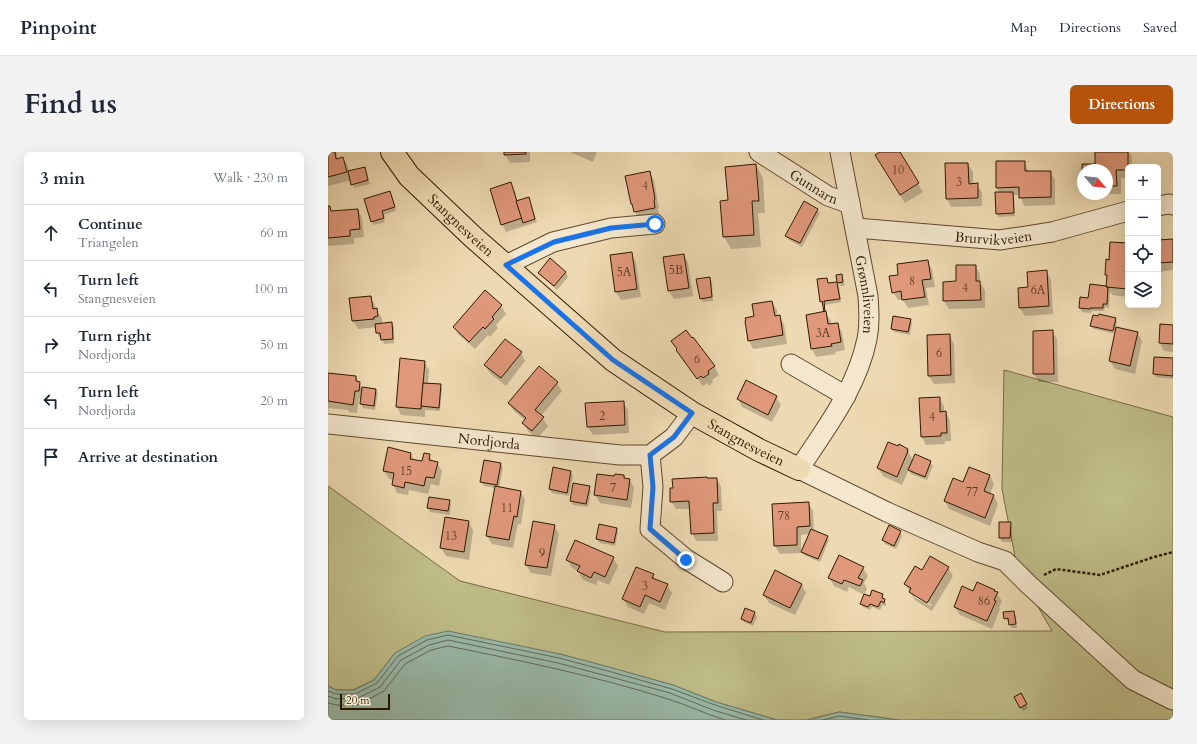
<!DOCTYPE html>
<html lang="en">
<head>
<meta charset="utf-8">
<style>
	:root { --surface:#fff; --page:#f2f2f3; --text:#1f2937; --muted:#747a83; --line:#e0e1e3; --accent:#b45309 }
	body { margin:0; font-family:Cardo,serif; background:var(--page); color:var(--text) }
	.controls { position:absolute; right:12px; top:12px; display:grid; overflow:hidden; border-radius:6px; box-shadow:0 4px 16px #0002 }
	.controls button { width:36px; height:36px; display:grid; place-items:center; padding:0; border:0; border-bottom:1px solid var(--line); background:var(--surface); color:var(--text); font:20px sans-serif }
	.compass { position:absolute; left:749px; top:12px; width:36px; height:36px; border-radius:50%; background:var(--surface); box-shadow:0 4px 16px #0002; rotate:118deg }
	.scale { position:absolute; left:12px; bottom:10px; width:50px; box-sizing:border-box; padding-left:4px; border:2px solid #2d1900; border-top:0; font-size:11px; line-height:14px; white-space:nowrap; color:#2d1900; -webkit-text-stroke:3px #f4e7cd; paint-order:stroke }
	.stop { position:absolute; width:12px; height:12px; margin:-9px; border:3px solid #1a73e8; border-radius:50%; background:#fff }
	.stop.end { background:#1a73e8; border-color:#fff; box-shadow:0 1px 4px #0008 }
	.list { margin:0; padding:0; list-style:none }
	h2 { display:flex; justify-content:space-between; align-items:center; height:52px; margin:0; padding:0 16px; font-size:17px }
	h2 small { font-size:13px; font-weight:400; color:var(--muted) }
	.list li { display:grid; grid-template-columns:26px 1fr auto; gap:12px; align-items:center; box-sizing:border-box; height:56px; padding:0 16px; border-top:1px solid var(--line) }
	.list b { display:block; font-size:15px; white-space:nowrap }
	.list p { margin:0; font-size:13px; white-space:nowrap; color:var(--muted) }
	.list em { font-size:13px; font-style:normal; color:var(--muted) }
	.icon { flex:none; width:22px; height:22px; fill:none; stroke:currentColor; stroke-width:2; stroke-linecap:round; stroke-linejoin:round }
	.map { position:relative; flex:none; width:845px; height:568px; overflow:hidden; border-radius:6px }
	header { display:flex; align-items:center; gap:24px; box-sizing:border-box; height:56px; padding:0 20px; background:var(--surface); border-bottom:1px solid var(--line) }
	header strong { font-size:19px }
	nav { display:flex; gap:22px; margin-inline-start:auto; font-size:14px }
	.intro { display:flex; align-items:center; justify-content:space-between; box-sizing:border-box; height:96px; padding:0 24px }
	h1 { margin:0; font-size:28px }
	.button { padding:10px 18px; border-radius:6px; background:var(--accent); color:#fff; font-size:14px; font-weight:700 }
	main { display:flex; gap:24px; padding:0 24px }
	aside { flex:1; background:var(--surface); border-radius:6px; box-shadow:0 4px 16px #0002 }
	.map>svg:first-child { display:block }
	.green { fill:#bfbd88; stroke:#766b44 }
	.water { fill:#99bbab; stroke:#6e7a67 }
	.shadow { fill:#0003; fill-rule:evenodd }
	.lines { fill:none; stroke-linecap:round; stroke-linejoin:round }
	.shore { stroke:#636a56; stroke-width:1 }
	.building { fill:#e0987b; stroke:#2d1900 }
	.minor-casing { stroke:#5d492c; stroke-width:21 }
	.major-casing { stroke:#2d1900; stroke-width:24 }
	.path { stroke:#2d1900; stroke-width:2.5; stroke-dasharray:3 2; stroke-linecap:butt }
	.minor { stroke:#f4e7cd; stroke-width:19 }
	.major { stroke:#eedab2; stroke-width:22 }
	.route { stroke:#1a73e8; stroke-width:5 }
	.labels { text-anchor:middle; stroke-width:3; stroke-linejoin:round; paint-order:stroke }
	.number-label { font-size:12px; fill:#5a391f }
	.street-label { font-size:14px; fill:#2d1900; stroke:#f4e7cd }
</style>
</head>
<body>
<header>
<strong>Pinpoint</strong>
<nav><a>Map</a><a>Directions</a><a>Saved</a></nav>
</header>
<div class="intro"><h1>Find us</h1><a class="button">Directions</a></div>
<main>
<aside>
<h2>3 min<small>Walk · 230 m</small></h2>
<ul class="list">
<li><svg class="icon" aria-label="ahead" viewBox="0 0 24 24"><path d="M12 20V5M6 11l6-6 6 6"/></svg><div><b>Continue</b><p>Triangelen</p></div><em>60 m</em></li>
<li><svg class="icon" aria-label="left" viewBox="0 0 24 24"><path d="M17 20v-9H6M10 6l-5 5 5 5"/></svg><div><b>Turn left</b><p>Stangnesveien</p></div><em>100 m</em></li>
<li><svg class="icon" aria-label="right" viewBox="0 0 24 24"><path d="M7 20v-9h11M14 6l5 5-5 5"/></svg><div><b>Turn right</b><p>Nordjorda</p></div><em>50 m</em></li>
<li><svg class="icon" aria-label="left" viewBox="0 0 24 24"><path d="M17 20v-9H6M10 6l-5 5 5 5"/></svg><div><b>Turn left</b><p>Nordjorda</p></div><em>20 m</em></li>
<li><svg class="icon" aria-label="arrive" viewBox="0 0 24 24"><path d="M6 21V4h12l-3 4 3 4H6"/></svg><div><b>Arrive at destination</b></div></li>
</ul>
</aside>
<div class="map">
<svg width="845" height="568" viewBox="0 0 845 568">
	<rect width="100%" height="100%" fill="#eedab2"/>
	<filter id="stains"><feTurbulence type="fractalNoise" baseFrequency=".005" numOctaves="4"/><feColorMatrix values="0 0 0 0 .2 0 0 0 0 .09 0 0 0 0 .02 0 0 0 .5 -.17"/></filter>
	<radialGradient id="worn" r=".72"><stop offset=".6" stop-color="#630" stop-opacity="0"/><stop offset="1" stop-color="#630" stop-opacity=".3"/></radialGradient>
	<path class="green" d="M676 218 845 265V568H571L511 560 479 568H449L388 550 345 533 232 502 67 501 46 528 25 538H8L0 534V334L132 429 337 480 724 479 690 420 674 337Z"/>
	<g class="water">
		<path d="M120 479 232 502 281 515 345 533 388 550 449 568H0V534L8 538H26L46 528 67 501 97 484Z"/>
		<path d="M511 560 571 568H479Z"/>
	</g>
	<g class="shadow">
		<path d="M0 0H8L10 7 15 6 20 14 21 20 37 16 42 32 26 36 23 28 0 34Z"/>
		<path d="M176 0H202V10L182 11Z"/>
		<path d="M242 0H269L265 10Z"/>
		<path d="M554 0H571L595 40 577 51 553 12Z"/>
		<path d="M768 0H801L804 5V15H800V26H793V42H779V18H755V34V13H768Z"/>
		<path d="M696 10 701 20H722L727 28V53L696 54 692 43H686L687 64 671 65 669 62 672 41 669 36Z"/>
		<path d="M640 12 645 20V33L649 32 654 41V54L623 55 619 47Z"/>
		<path d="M428 13 435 26 437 61H430L433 95 403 97 396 85 393 50 401 49Z"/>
		<path d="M321 20 326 28 331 56H330L331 64 311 68 304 52Z"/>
		<path d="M182 32 187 40 190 50H202L209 70 178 80 174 72Z"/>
		<path d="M63 44 68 59 55 63 57 70 46 73 44 70Z"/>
		<path d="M0 55H2L5 60 30 58 34 66 36 85 26 86V92L0 94Z"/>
		<path d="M489 57 492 61 474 95 461 88 458 84Z"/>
		<path d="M845 88V118L831 120 830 117V89Z"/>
		<path d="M800 92V145L784 143 782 139 781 156 777 155 776 159H764L763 161 754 160 752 156 761 147 779 137 780 126 778 123 782 109Z"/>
		<path d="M303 102 308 110 313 145 293 148 288 140Z"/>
		<path d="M356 103 360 111 365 144 346 147 341 139 336 106Z"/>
		<path d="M222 108 238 121 240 125 229 138 213 124 211 121Z"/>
		<path d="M599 109 604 117 607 135 598 136 601 153 580 156 575 148H570L565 140 571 123Z"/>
		<path d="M647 114 652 122V131L657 138V156L621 157 616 149V131L629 130Z"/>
		<path d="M718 119 723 127 725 162 697 164 692 156 701 136Z"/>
		<path d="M513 123 517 133 513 134 510 131Z"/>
		<path d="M381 126 384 130 385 149 375 150 373 146Z"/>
		<path d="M499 127 501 132 509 131 511 134 513 150 496 153 493 149Z"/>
		<path d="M42 145 47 153 48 158 54 166V172L64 171 66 175V191L56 192 54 185H51L49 181V175L30 177 25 169 22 147Z"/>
		<path d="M444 150 449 158V164H451L456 172 459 192 425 197 421 189 427 165Z"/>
		<path d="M173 154 178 162 168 173 170 176 162 185 160 183 147 197 131 183 126 175Z"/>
		<path d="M498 161 503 169V173L509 172 514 180 517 198 507 200 508 202 488 205 484 197Z"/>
		<path d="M787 166 789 170 788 176 809 180 814 189 807 222 787 217 782 209 788 182 766 177 763 174ZM765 173 790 179V181L765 175Z"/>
		<path d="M582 167 584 171 582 183 566 180 564 177Z"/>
		<path d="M845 175V200L836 199 832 191Z"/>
		<path d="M706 179H724L729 187 730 230H711L706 222Z"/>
		<path d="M621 183 626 192 627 231 606 232 601 224Z"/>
		<path d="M345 190 386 214 391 223 384 228 385 230 381 234 379 231 375 234 354 206Z"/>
		<path d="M193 201 197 209 178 234 162 221 157 213Z"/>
		<path d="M845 207V227L828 225 826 222Z"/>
		<path d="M96 209 101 218 100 232 112 233 114 237 112 259 97 258V265L73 263 69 255Z"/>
		<path d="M0 222 28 225 34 236 47 237 50 241 47 258 35 256 33 252 34 247H31L29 261 21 260 20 258 1 256 0 261Z"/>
		<path d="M229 231 234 239 213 264 220 274 209 287 200 279 195 271 197 268 186 259 181 251Z"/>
		<path d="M448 245 453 253 444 270 414 255 410 246Z"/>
		<path d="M611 246 616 254V260H618L622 269 623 289H617V292L598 293 594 285Z"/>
		<path d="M295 250 300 258 301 281 265 283 260 275 258 252Z"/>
		<path d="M579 297 585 309 602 310 605 314 599 328 583 322 581 317 574 333 555 324 550 316Z"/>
		<path d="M83 302 87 309 94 310 101 303 105 310 109 311 114 319 111 334 103 332 100 342 81 338 80 343 69 341 65 333 66 328 61 327 56 319Z"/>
		<path d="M173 312 175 316 171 336 193 340 197 348 193 372H190L185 396 164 392 159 384 168 336 156 334 153 330Z"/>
		<path d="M243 320 245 324 241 344 224 341 222 337Z"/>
		<path d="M296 324 298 327H301L306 336 303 356 272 351 267 343 287 326Z"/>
		<path d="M662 324 666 332 662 342 666 344 670 352 662 374 621 357 617 349 635 332Z"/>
		<path d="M389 327 393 335 394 359H389L390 389H368L364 381 363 357H348L343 349Z"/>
		<path d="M261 335 263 339 260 355 245 353 243 349Z"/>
		<path d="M102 346 121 348 123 352 122 363 102 360 100 356Z"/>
		<path d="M480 351 485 359 486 379 499 385 501 388 492 410 476 403 474 401 482 382 473 383V401L452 402 447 394Z"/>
		<path d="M140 369 145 378 141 408 118 404 113 396Z"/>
		<path d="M682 371 684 375V390H674L672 386Z"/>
		<path d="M226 374 231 382 223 424 203 421 198 413Z"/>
		<path d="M288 377 290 380 287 394 272 391 269 387Z"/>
		<path d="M572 380 574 384 568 397 557 392 555 388Z"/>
		<path d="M285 406 290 414 281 433 270 428 268 433 255 428 250 419 244 416 239 408Z"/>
		<path d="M535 416 540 424 536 431 539 437 536 443 521 435 519 440 506 434 501 425Z"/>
		<path d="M620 416 625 424 604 459 587 448 577 432 594 419ZM586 442 604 453 603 454 586 445Z"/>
		<path d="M325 423 328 428 339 433 344 441 337 458 321 451 316 462 300 455 295 447Z"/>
		<path d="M473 432 478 441 467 463 441 451 436 443Z"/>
		<path d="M666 438 674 449 671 456 672 457 664 477 632 463 627 455Z"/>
		<path d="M554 443 558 452V454L555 453 552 458 544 455 542 458 535 455 533 452Z"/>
		<path d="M418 457 427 461 429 465 425 474 416 470 414 467Z"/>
		<path d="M685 460 688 464 689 476H684L681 470H680L677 466Z"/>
		<path d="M692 542 700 556 695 559 687 545Z"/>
	</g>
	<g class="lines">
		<g class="shore">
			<path d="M0 539 8 542H27L49 531 70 504 99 488 120 483 231 506 280 519 344 537 387 553 435 568"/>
			<path d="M0 544 8 547 30 546 52 535 73 508 101 493 120 488 230 511 279 524 342 541 385 558 418 568"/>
			<path d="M0 551 8 553H26L32 552 56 539 77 512 103 498 120 494C194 509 268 524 340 547 359 553 378 562 397 568"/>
			<path d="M495 568 511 564 541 568"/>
		</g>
	</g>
	<g class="building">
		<path d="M0 0H7L8 7 15 5 19 20 0 25Z"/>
		<path d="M176 0H198V2L176 3Z"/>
		<path d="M552 0H572L591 31 572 43 547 3Z"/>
		<path d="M767 0H800V18H788L789 34H779V18H755V34H754V12H767Z"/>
		<path d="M668 9H697V19H723V45L691 46V35L668 36Z"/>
		<path d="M617 11H640L641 32 650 31V46L618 47Z"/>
		<path d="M428 12 431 49H424L426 83 395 85 392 49 400 48 397 15Z"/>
		<path d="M37 15 40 28 23 33 20 19Z"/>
		<path d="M322 19 327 47 326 48 327 56 306 60 304 52H303L297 24Z"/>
		<path d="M183 30 194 66 173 73 162 37Z"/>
		<path d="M62 39 67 55 54 59 56 66 43 70 36 47Z"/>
		<path d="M667 40H685L686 61 668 62Z"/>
		<path d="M201 45 207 67 195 71 188 49Z"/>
		<path d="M476 49 490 57 472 91 457 84Z"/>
		<path d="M0 54H2L3 59 30 57 32 77 22 78V84L0 86Z"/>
		<path d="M845 87V110L830 111V88Z"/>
		<path d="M782 90 800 91V137L778 135 779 123H777L778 107 781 108Z"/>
		<path d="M304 100 309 137 287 140 282 103Z"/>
		<path d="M356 102 361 136 340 139 335 105Z"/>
		<path d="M222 106 238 120 226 134 210 121Z"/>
		<path d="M600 108 603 127 594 128 597 145 574 148 573 139 564 141 561 124 570 123 569 112Z"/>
		<path d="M628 113H648V129H652L653 148 615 149V130L628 129Z"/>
		<path d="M719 118 721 154 691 156 690 136 700 135 699 120Z"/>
		<path d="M514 122 515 130 509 131 512 147 496 149 497 160H496L494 149 492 150 489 127 499 126 500 131 509 130 508 123Z"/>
		<path d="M382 125 384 145 372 147 368 127Z"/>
		<path d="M762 132 778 134V135H780L779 152H775V156H762V157L751 156 752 145 760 146Z"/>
		<path d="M157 138 174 153 164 165 166 167 157 177 155 175 141 190 125 175Z"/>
		<path d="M43 144 45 157 49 156 50 164 46 165V167L24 169 21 146Z"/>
		<path d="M444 149 447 164 452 163 455 183 420 189 417 169 418 168 417 166 426 164 424 152Z"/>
		<path d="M498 159 500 172 510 171 513 190 503 192 504 194 483 197 478 163Z"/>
		<path d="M771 162 788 166 785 179 762 174 765 163 770 164Z"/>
		<path d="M565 164 583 167 580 180 563 177Z"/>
		<path d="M64 170 65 187 53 188 52 181H48L47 172Z"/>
		<path d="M832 172 845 173V192L831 191Z"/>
		<path d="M788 175 810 180 802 214 781 209Z"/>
		<path d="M358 178 364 186 365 185 387 214 380 219 381 222 375 226 373 224 369 227 348 198 349 197 343 189Z"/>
		<path d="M725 178 726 222H705V179Z"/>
		<path d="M622 182 623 223 600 224 599 183Z"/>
		<path d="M177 187 194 200 173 226 156 213Z"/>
		<path d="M826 205 845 206V224L825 222Z"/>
		<path d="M72 206 97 209 93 257 68 255Z"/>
		<path d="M211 214 230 230 207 258 216 265 204 279 194 271 198 266 180 251Z"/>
		<path d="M0 221 28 224V229L32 230 31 239H27L25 253 0 249Z"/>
		<path d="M418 228 449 244 440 263 409 247Z"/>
		<path d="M95 231 113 232 111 256 93 254Z"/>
		<path d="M34 235 48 237 46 254 32 252Z"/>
		<path d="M612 245V260L618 259 619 281H613V284L593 285 591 246Z"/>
		<path d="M296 249 297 273 259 275 257 251Z"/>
		<path d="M560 290 570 294 571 292 580 297 579 299H580L569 325 549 316Z"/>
		<path d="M60 295 83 301 82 307 94 309 96 301 102 302 101 308 110 310 106 326 98 325 96 334 77 330 76 336 64 333 66 321 55 319Z"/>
		<path d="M587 302 603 309 597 325 580 318Z"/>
		<path d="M156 308 173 311 169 333 152 330Z"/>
		<path d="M225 315 243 319 239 341 221 337Z"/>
		<path d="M641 315 662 323 656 339 666 343 657 366 616 349 625 326 635 330Z"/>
		<path d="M269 322 286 324 287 322 296 323V326L302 327 299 348 266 343Z"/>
		<path d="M379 325V326H389L390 351H385L386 381 363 382 361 349 342 350V336H345L344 327Z"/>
		<path d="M245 331 262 334 258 352 242 349Z"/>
		<path d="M167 334 193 339 189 365 186 364 181 388 158 384Z"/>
		<path d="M101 345 122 348 120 359 99 356Z"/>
		<path d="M481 350 482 374 469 375V393L446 394 444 352Z"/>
		<path d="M117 365 141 369 136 400 112 396Z"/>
		<path d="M205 369 227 373 219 416 197 413Z"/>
		<path d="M671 370H683L682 386H671Z"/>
		<path d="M271 372 289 376 286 391 268 387Z"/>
		<path d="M561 373 573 379 566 394 554 388Z"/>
		<path d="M483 377 500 384 490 407 473 400Z"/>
		<path d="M247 388 286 405 277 425 266 420 263 426 249 419 252 414 238 408Z"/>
		<path d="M511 403 536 415 530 426 535 428 532 434 516 428 514 432 500 426Z"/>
		<path d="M602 404 621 415 599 451 581 440 583 436 576 432 587 414 594 418Z"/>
		<path d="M308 415 326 422 324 426 340 432 332 450 317 443 312 455 294 447Z"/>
		<path d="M447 418 474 432 462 456 435 443Z"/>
		<path d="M649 430 667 438 666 439 670 440 666 448 668 449 659 469 626 455 634 434 645 439Z"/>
		<path d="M544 438 555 442 554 446 557 447 556 451 553 449 550 455 542 452 540 455 532 452 536 442 542 444Z"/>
		<path d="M417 456 427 460 423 471 413 467Z"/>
		<path d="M686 459 688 472 681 473 680 466 676 467 675 460Z"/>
		<path d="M693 541 699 552 692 556 686 545Z"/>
	</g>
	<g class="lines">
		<defs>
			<g id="minor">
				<path id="s1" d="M431 0 500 44 522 52"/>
				<path id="s2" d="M512 0 540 144C541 159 542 173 539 187 529 236 498 276 471 317L559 360 650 400 677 409 700 432 805 528 845 548"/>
				<path d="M830 54 841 52 845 53"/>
				<path id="s3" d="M528 76 672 88 724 80 800 59"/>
				<path d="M178 113 225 90 283 76 327 72"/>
				<path d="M463 212 518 244"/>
				<path id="s4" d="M0 272 292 303H322L346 285 364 261"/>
				<path d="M322 303 325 335 322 377 358 407 395 430"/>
			</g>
			<g id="major">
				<path id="s5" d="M64 0 81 24 145 85 285 208 364 261 431 298 471 317"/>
			</g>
		</defs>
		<use href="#minor" class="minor-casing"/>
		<use href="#major" class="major-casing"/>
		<path class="path" d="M716 423 728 417 772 423 826 405 845 400"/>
		<use href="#minor" class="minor"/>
		<use href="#major" class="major"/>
	</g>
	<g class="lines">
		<path class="route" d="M327 72 283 76 226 90 178 113 285 208 364 261 346 285 322 303 325 335 322 377 358 408"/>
	</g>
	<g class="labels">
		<g class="number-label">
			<text x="570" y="22">10</text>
			<text x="631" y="34">3</text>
			<text x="317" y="38">4</text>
			<text x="348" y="122">5B</text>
			<text x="296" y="124">5A</text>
			<text x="584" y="133">8</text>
			<text x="637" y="140">4</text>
			<text x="710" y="142">6A</text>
			<text x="495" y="185">3A</text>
			<text x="611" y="205">6</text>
			<text x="369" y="211">6</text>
			<text x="274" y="268">2</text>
			<text x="604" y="269">4</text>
			<text x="78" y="323">15</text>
			<text x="285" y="340">7</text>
			<text x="644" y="344">77</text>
			<text x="179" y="360">11</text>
			<text x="456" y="368">78</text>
			<text x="123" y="388">13</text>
			<text x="214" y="405">9</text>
			<text x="317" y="438">3</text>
			<text x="656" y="453">86</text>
		</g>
		<g class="street-label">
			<text dy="5" stroke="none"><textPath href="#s1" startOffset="65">Gunnarn</textPath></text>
			<text dy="5" stroke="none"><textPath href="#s5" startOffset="101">Stangnesveien</textPath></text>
			<text dy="5" stroke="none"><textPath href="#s3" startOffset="138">Brurvikveien</textPath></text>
			<text dy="5" stroke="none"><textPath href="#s2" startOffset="145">Grønnliveien</textPath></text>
			<text dy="5" stroke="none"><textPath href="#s4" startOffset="162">Nordjorda</textPath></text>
			<text dy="5" stroke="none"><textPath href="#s5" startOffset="461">Stangnesveien</textPath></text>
		</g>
	</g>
	<rect width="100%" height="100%" filter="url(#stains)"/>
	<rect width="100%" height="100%" fill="url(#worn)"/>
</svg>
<div class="controls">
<button>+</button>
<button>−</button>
<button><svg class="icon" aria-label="locate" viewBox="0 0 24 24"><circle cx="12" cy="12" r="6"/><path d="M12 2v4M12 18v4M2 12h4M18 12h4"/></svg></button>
<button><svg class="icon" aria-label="layers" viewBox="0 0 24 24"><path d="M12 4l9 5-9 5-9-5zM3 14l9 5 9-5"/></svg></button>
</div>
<svg class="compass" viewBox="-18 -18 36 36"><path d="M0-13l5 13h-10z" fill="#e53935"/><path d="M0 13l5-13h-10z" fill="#747a83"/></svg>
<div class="scale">20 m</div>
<div class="stop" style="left:327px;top:72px"></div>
<div class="stop end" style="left:358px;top:408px"></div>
</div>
</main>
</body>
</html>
